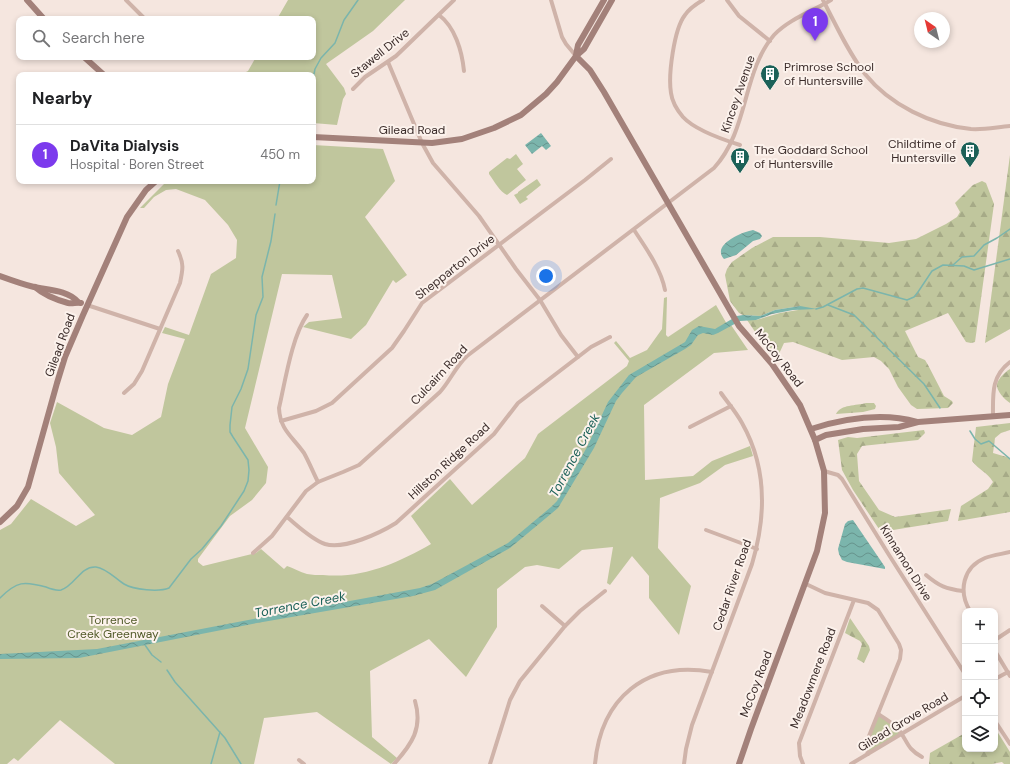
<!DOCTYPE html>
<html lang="en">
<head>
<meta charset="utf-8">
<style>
	:root { --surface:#fff; --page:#f6f6f6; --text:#202124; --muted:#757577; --line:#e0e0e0; --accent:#7c3aed }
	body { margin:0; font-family:"DM Sans",sans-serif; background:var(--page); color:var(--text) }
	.controls { position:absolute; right:12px; bottom:12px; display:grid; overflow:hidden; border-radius:8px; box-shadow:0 2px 6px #0003 }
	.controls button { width:36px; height:36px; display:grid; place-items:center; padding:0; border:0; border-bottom:1px solid var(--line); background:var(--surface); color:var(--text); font:20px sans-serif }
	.compass { position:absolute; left:914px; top:12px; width:36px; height:36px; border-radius:50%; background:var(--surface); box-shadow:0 2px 6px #0003; rotate:325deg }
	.you { position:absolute; left:546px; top:276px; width:14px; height:14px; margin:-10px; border:3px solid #fff; border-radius:50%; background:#1a73e8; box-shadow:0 0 0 6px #1a73e833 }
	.badge { display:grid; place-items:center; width:26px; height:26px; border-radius:50%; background:var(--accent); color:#fff; font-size:13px; font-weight:700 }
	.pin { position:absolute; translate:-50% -33px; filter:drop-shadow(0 1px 2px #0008) }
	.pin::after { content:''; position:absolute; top:21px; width:14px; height:12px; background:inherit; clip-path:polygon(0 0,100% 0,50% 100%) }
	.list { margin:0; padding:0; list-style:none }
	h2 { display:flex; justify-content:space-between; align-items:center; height:52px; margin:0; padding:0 16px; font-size:17px }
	h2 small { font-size:13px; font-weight:400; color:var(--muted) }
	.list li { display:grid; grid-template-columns:26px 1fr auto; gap:12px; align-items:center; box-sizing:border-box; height:60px; padding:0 16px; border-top:1px solid var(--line) }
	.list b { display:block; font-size:15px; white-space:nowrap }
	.list p { margin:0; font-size:13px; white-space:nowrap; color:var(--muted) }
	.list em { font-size:13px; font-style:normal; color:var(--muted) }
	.icon { flex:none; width:22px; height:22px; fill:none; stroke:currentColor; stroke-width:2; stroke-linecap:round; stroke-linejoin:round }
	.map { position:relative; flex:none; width:1010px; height:764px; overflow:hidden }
	.search { position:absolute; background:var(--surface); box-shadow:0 2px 6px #0003; left:16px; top:16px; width:300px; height:44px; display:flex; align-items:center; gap:10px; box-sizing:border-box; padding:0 14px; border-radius:8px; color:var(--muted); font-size:15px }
	.panel { position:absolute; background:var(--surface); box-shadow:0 2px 6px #0003; left:16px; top:72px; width:300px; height:112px; border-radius:8px }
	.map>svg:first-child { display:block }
	.forest { fill:url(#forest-firs) }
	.green { fill:#c0c69d }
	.water { fill:url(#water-waves) }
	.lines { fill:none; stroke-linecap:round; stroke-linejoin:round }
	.stream { stroke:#7bb5ac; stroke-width:1.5 }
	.street { stroke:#cfb3a9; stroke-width:4 }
	.secondary { stroke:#a3817a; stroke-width:6 }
	.labels { text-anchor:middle; stroke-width:4; stroke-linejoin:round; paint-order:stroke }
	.street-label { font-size:12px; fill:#3b2c2a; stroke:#fcf2ec }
	.poi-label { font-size:12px; fill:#3b2c2a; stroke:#fcf2ec; text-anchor:start }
	.park-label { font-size:12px; fill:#535c2b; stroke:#fcf2ec }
	.water-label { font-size:13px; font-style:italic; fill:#1b6158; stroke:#fcf2ec }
</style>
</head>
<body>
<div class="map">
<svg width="1010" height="764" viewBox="0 0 1010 764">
	<defs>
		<pattern id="forest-firs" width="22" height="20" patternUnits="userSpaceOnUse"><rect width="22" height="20" fill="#c0c69d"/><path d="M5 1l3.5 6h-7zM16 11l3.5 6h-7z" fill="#a6aa87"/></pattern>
		<pattern id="water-waves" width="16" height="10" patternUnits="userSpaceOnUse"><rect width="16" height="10" fill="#7bb5ac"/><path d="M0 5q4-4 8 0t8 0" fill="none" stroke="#66938c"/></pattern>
	</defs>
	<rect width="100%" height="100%" fill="#f5e6df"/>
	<g class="forest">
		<path d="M1010 155V329L985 343Z"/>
		<path d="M982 181 986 183 994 204 975 342 971 343 966 342 948 313 905 331 918 357 925 360 928 365 944 396 952 401 953 403 948 408 917 409 911 405 898 387 889 369 881 361 874 357 842 360 793 342 784 343 778 356 764 345 747 320H756L780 313 798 310 800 306 775 310 760 316 743 315 739 313 730 301 725 275 727 269 732 262 752 248 773 237H820L889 243 916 239 946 224 957 217 960 212 955 203 973 185Z"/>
		<path d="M1010 369V403C1005 400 996 391 997 384 998 379 1005 372 1010 369Z"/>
		<path d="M866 403H874L876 406 875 409 863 412 836 414C841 404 856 406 866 403Z"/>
		<path d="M1010 423V430L1001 433 995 438 993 453 1010 458V512L958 521 961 506 988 489 993 482C987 472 979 470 972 461L976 427Z"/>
		<path d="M924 430 925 433 918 440 862 446 857 454 859 481 879 510 895 517 951 509 948 521 881 532 853 490 842 470 838 440 848 437 857 438Z"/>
		<path d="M850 618 869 646 870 650 864 663 857 659 862 644 860 641 845 633Z"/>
		<path d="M995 728 1010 752V764H1004L1002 762 992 764H929L930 753 965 733V749H995Z"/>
	</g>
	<g class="green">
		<path d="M288 0H405L373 31 326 64 344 88 346 94 343 99 337 125 313 123V75H240L248 71 256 57H313V19H277Z"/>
		<path d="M313 145 383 149 395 181 365 217 407 275 396 283 393 280 366 325 351 339 303 327 309 322 342 318 332 275 282 274 245 428 268 467 266 483 252 500 230 516 198 559V562L203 566 256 553 261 549 284 569 287 566C293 568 300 572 307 574 312 575 318 575 323 575 362 579 398 563 431 544L411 516 450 479 472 505 525 458 538 434 627 366 629 361 614 343 616 341 630 358 647 350 662 329 664 298 667 297 666 335 668 337 716 305 728 326 731 325 748 350 714 353 644 405 645 480 693 476 712 461 750 446 753 456 725 465 700 483 660 498 658 548 691 586 679 635 649 598V576L632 556 610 585 607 583 613 547 582 550 559 569 537 565 525 567 497 589V627L466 677 429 639 370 671 372 737 397 758 391 764 317 712 264 718 254 764H115L60 720 18 761 14 758 7 764H0V530L11 524 31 499 76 526 95 515 59 473 56 447 50 423 57 402 104 428 132 435 161 417 168 384 185 339 162 333 165 327 189 335 211 274 236 258 237 240 228 225 205 200 176 189 166 190 154 197 144 208H140L167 181H313Z"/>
		<path d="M516 154 523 164 517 169 526 180 507 195C500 192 494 181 489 174V172L507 158 510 159Z"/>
		<path d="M537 179 541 185 526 197 528 199 520 204 514 195 518 193V192Z"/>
		<path d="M878 714 886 718 901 734 868 754 866 746Z"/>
	</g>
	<g class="water">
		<path d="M541 133 551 146 546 150 542 146 532 154 525 145Z"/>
		<path d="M753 230 760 233 762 236 760 239 753 241 736 255 724 259C711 245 742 232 753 230Z"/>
		<path d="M800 306 817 309 793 310 772 314 756 320 740 321 718 333 713 335 703 333 698 335 691 345 685 349 636 377 622 393 616 401 594 448 558 508 510 548 435 590 413 596 257 623 79 658 0 659V654L97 649 258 618 420 588 432 584 508 543 551 507 557 501 587 447 608 402 629 375 685 342 692 330 699 326 715 329 737 316 743 315 760 316 775 310Z"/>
		<path d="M853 520 885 567V569L847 562 842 560 839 554 838 549 845 524 848 521Z"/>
	</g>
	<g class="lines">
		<g class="stream">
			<path d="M313 79 315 69 321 58 335 43 344 20 358 0"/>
			<path d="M276 205 280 181"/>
			<path d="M953 265 962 257 974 256 984 245 997 238 1010 229"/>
			<path d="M828 305 854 315 924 384 940 408"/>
			<path d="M816 309 823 307 857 289 863 288 907 300 914 297 918 292 932 271 943 265 964 266 974 270 1010 259"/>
			<path d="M970 431 975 439 981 444 989 441 1010 459"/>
			<path d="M0 598C17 581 24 581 46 587 51 589 56 591 61 590 75 586 80 566 96 567 106 568 116 579 124 584 134 590 159 592 169 588L191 559 202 549 221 526 244 491 248 481 249 470 248 460 233 437 230 432V425L232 407 241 389 248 369 256 315 263 297 262 277 271 241 275 214"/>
			<path d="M145 645 152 655 161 662"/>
			<path d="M167 670 175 682 225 738 241 764"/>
			<path d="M211 764 220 732"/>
		</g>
		<g class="street">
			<path d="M126 0 145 19"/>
			<path d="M551 0 562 37 566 44 576 56"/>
			<path d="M703 0C696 4 689 9 685 15 674 29 668 75 671 93 672 101 677 110 683 117 695 130 724 140 740 145"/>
			<path d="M727 0 739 16 770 41"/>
			<path d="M823 0C836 25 848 52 865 74 890 105 931 125 971 129 984 130 997 127 1010 126"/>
			<path d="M439 15C455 27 462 51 464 71"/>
			<path d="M388 62 422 143 433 163 479 216 516 269 540 300 561 335 578 357"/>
			<path d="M353 89 365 77 396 56 454 0"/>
			<path d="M634 230C646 248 661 269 665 290"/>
			<path d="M87 305 160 329"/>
			<path d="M307 315C292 336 285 382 279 408 280 430 292 436 304 453 309 462 313 472 318 482"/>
			<path d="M124 393 134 384 142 371 180 283C183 269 184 264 178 251"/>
			<path d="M993 416C993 395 991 376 1010 362"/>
			<path d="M281 421 316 411 332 403 392 348 404 331 422 303 585 180 611 159"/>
			<path d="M690 427 731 406"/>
			<path d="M824 471 838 475 842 479 889 555 965 674"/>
			<path d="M287 517C298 526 311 539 325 544 344 550 380 533 396 523L494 434 518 403 591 347 610 337"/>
			<path d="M706 530 757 549"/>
			<path d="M253 553 272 536 306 491 318 482 343 472 359 465 440 392C450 381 456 366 467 356L714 168C749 130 742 72 774 35 789 19 813 11 831 0"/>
			<path d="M926 575C939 586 946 589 963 591"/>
			<path d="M806 584 825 593 868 603 878 610 899 644 901 650 900 659 869 736 866 746 868 754"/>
			<path d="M542 606 565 626"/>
			<path d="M970 611C958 591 963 567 985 558 993 555 1002 554 1010 552"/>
			<path d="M995 640 1010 630"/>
			<path d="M995 651 1010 676"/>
			<path d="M995 679 1008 672"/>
			<path d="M878 714C886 719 893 723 899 730 908 742 907 749 922 757"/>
			<path d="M995 721 1010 744"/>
			<path d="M299 760 304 764"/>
			<path d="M394 764C412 744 423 728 415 701"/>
			<path d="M490 764 510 700 520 681 565 626 580 611 605 591"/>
			<path d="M595 764C601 698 646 660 712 672"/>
			<path d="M684 764 686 749 692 725 752 564C766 517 767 467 742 423 736 412 728 403 721 393"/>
			<path d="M803 764 800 756 799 743 854 600"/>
			<path d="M851 764 965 696"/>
		</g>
		<g class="secondary">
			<path d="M27 0 44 19"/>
			<path d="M576 55 578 45 604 0"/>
			<path d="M576 56 590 70 604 92 739 326 772 364 800 405 815 440 824 471 825 513 817 551 751 729 739 764"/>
			<path d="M84 57 104 75"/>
			<path d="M313 137 432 143 462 139 494 128 521 115 546 94 557 82 576 56 584 49 612 0"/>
			<path d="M0 276C11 280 22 284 34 287 48 290 68 290 78 302"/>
			<path d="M35 287C44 295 57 300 68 303 73 304 76 302 81 303"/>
			<path d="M811 429C846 418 882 412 917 422"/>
			<path d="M815 440 826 435 863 429 899 427 918 422 1010 415"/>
			<path d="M0 522 17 506 28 487 57 383 65 357 83 315 127 217 146 190 156 181"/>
		</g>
	</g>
	<defs>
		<symbol id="building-pin" viewBox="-11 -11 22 30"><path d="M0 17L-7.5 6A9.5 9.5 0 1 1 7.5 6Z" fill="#1b6158" stroke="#fcf2ec"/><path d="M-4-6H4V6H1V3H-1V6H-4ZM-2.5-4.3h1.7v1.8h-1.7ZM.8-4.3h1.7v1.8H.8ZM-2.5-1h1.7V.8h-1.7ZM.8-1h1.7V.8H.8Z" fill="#fff"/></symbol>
	</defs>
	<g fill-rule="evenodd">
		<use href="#building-pin" x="759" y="63" width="22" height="30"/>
		<use href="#building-pin" x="959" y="140" width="22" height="30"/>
		<use href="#building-pin" x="729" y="146" width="22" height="30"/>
	</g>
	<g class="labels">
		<g class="street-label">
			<text transform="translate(380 53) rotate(-39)" y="4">Stawell Drive</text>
			<text transform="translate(738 94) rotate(-71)" y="4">Kincey Avenue</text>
			<text x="412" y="134">Gilead Road</text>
			<text transform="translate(455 267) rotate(-38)" y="4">Shepparton Drive</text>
			<text transform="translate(60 345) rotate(-70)" y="4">Gilead Road</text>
			<text transform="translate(779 358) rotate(52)" y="4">McCoy Road</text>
			<text transform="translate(439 375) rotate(-47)" y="4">Culcairn Road</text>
			<text transform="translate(449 461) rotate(-43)" y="4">Hillston Ridge Road</text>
			<text transform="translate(906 563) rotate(58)" y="4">Kinnamon Drive</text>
			<text transform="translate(732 585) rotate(-71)" y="4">Cedar River Road</text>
			<text transform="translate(813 678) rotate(-69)" y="4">Meadowmere Road</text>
			<text transform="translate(756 684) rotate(-69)" y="4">McCoy Road</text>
			<text transform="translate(903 722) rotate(-31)" y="4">Gilead Grove Road</text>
		</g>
		<g class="poi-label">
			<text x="784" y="71">Primrose School<tspan x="784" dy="14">of Huntersville</tspan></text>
			<text x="956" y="148" text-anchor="end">Childtime of<tspan x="956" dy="14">Huntersville</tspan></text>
			<text x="754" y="154">The Goddard School<tspan x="754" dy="14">of Huntersville</tspan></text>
		</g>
		<g class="park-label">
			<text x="113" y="624">Torrence<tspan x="113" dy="14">Creek Greenway</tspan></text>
		</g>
		<g class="water-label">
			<text transform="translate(574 455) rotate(-62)" y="5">Torrence Creek</text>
			<text transform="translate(300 604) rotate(-11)" y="5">Torrence Creek</text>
		</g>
	</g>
</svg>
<div class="controls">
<button>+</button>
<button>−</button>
<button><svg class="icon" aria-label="locate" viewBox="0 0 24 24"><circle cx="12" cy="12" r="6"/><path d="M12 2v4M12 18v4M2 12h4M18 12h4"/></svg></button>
<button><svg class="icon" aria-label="layers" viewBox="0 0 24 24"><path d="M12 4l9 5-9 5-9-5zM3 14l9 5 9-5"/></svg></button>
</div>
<svg class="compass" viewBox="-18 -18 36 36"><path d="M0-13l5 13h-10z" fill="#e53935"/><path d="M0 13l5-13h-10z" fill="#757577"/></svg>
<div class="you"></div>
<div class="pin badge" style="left:815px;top:41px">1</div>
<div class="search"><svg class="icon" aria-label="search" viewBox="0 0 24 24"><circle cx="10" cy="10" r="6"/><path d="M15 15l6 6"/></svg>Search here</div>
<section class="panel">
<h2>Nearby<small></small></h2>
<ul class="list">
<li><span class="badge">1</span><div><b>DaVita Dialysis</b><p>Hospital · Boren Street</p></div><em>450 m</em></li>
</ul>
</section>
</div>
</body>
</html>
